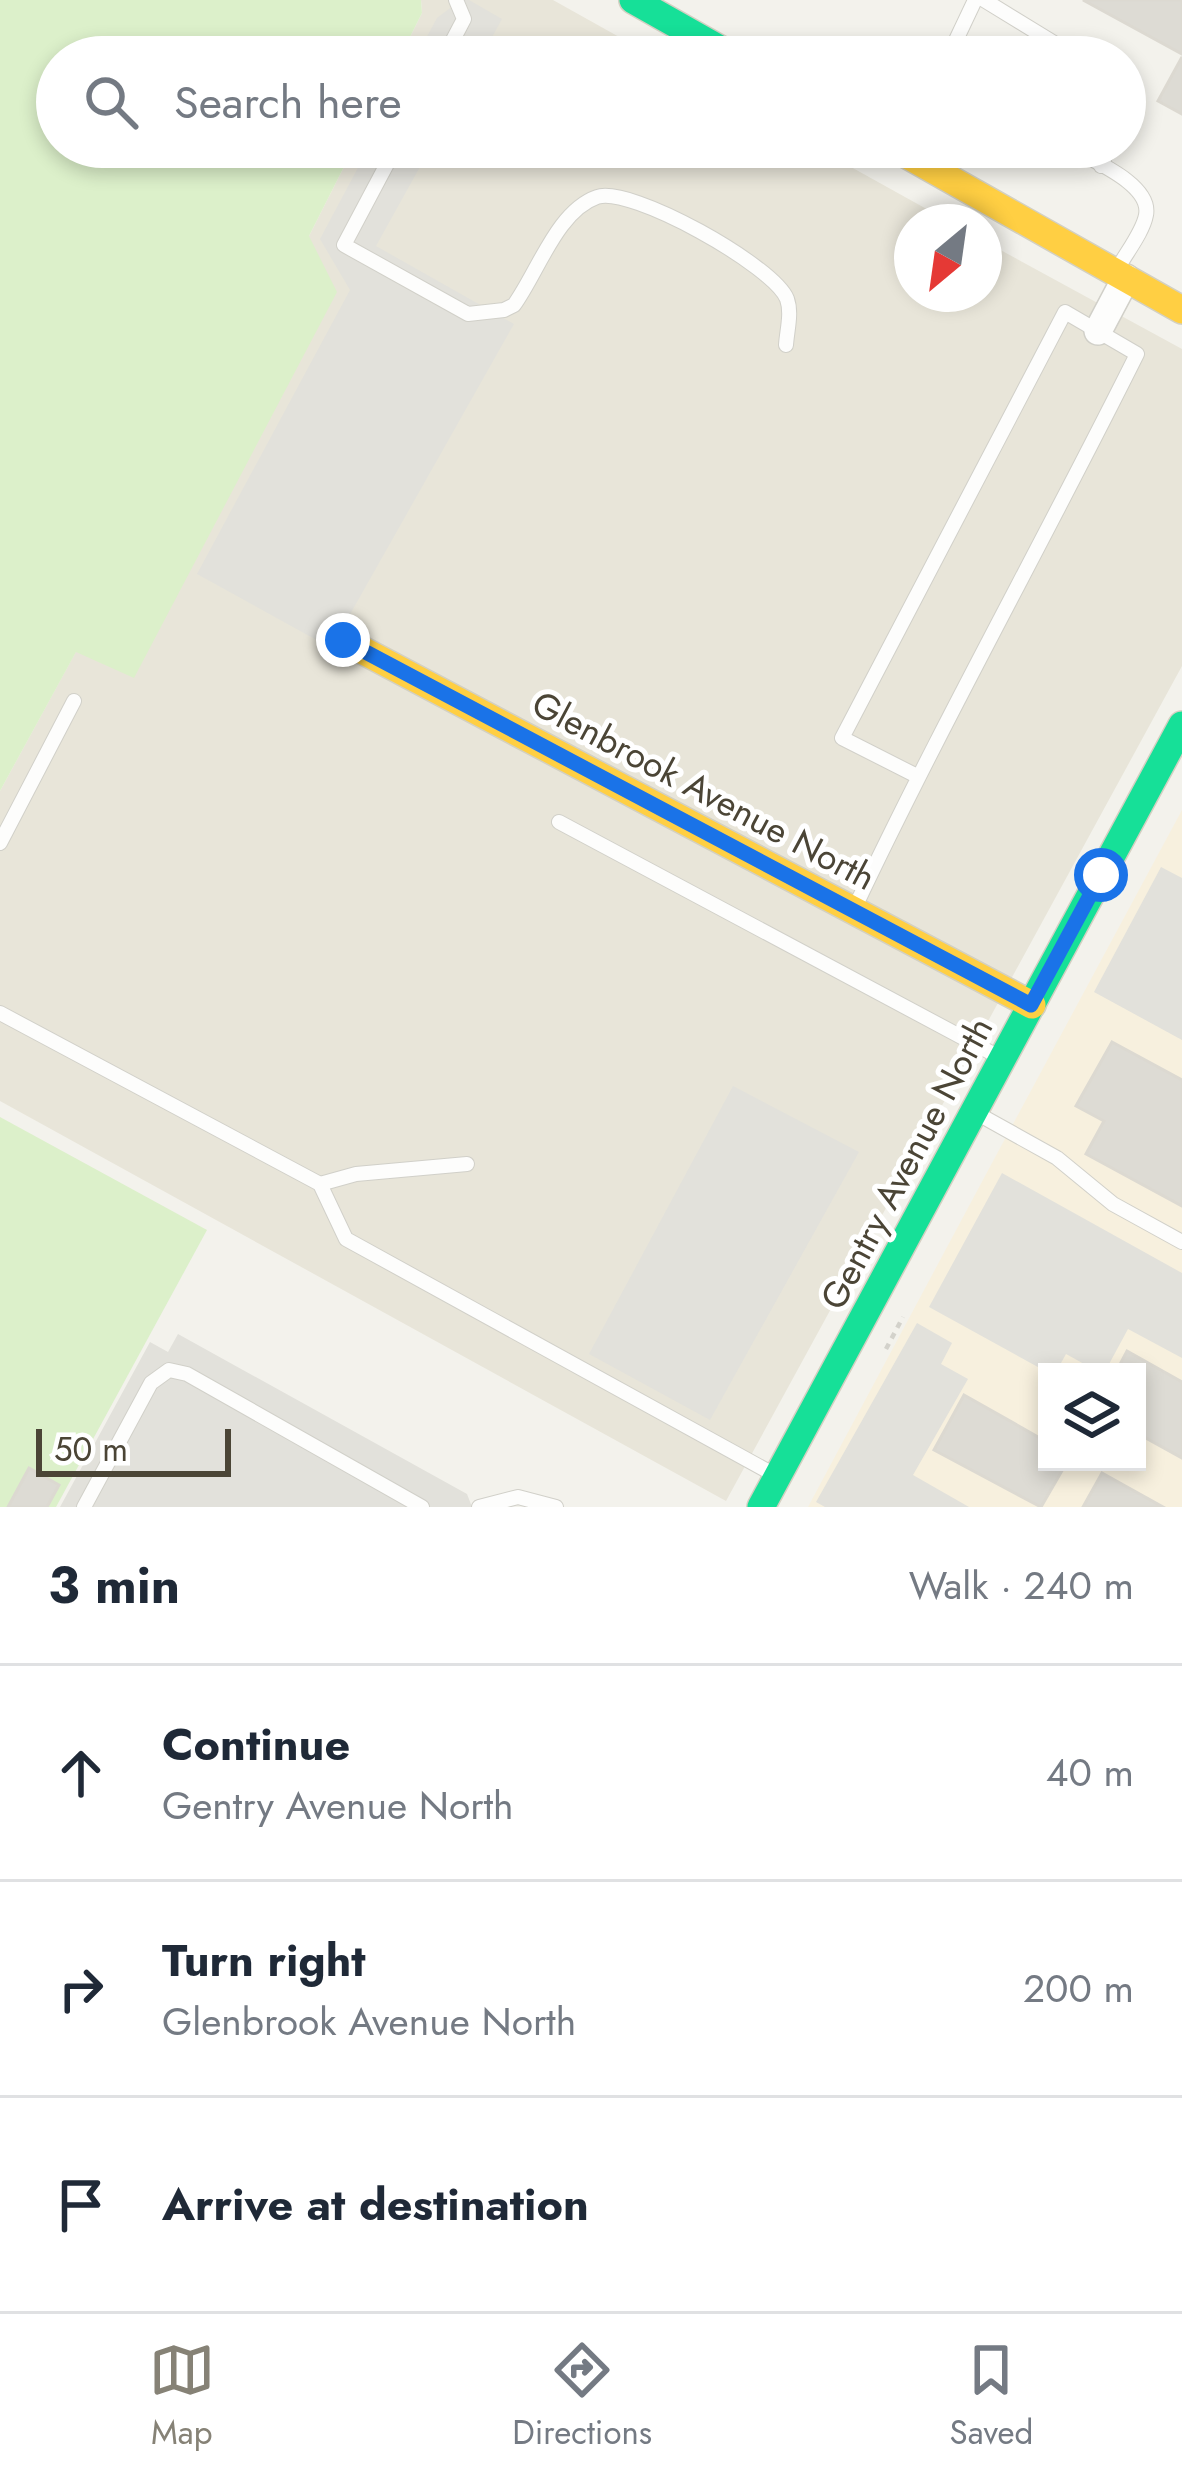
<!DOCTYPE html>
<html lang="en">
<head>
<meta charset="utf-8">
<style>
	:root { --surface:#fff; --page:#f2f2f3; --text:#1f2937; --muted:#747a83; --line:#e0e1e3; --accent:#868276 }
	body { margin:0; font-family:Jost,sans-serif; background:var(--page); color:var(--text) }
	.controls { position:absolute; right:36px; bottom:36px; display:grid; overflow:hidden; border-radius:0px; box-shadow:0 6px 18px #0003 }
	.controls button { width:108px; height:108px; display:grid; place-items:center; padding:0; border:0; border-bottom:3px solid var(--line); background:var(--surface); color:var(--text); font:60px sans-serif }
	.compass { position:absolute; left:894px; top:204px; width:108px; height:108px; border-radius:50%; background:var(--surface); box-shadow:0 6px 18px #0003; rotate:209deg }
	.scale { position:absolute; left:36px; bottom:30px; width:195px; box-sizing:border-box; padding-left:12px; border:6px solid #4b4536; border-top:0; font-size:33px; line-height:42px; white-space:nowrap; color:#4b4536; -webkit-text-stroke:9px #fff; paint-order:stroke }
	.stop { position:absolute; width:36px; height:36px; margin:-27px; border:9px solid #1a73e8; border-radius:50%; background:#fff }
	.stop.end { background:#1a73e8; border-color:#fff; box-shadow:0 3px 12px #0008 }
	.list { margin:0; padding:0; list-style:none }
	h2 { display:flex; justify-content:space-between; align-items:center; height:156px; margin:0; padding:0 48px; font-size:51px }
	h2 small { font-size:39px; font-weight:400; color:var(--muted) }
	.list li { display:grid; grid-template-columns:78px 1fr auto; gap:36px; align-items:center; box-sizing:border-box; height:216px; padding:0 48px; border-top:3px solid var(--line) }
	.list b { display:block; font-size:45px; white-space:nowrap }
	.list p { margin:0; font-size:39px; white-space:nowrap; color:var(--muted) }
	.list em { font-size:39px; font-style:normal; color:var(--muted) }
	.icon { flex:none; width:66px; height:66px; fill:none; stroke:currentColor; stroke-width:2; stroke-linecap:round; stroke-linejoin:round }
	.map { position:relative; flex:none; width:1182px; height:1507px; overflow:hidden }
	.search { position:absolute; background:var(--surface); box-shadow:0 6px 18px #0003; left:36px; right:36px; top:36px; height:132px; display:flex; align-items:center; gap:30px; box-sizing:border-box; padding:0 42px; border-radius:66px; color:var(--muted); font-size:45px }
	.sheet { height:804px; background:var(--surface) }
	nav { display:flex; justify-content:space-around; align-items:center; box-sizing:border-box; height:168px; border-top:3px solid var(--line); background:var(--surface); font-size:33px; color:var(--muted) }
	nav a { display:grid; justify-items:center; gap:6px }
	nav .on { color:var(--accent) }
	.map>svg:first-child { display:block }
	.residential { fill:#e8e5d9 }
	.commercial { fill:#f7f0de; fill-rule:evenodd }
	.green { fill:#dcf0ca }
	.parking { fill:#e2e1db }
	.building { fill:#dddbd4; stroke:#dcd9d1; stroke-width:3 }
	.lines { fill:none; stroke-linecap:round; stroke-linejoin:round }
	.lane-casing { stroke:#d1d0c9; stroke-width:16 }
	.street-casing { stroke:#d1d0c9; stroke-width:30 }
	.fast-casing { stroke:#d3d0c2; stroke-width:30 }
	.slow-casing { stroke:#d3d0c2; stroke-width:30 }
	.path { stroke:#d3d2cb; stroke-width:4.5; stroke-dasharray:6 6; stroke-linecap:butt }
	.lane { stroke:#fdfdfc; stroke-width:14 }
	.street { stroke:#fdfdfc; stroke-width:27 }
	.fast { stroke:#16e098; stroke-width:27 }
	.slow { stroke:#ffcf43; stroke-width:27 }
	.route { stroke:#1a73e8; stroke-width:15 }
	.labels { text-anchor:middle; stroke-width:10; stroke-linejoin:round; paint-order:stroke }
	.street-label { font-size:36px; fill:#4b4536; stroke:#fff }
</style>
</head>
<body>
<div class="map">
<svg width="1182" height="1507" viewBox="0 0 1182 1507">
	<rect width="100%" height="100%" fill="#f3f2ec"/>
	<g class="residential">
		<path d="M421 0H553L655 57H400L422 13Z"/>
		<path d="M354 147H815L950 222H912V294H984V241L1182 349V666L726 1501 0 1101V791L133 547 309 236Z"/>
	</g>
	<path class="commercial" d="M1182 810V1507H808L992 1163ZM1047 1372H1137V1462H1047Z"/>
	<g class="green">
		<path d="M0 0H421L422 13 400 57H57V147H354L309 236 337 292 134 678 76 652 0 791Z"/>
		<path d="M0 1117 207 1230 56 1507H0Z"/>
	</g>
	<g class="parking">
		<path d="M461 0H469L502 19 481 57H416L437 18Z"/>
		<path d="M369 147H431L376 246 514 324 331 648 197 574 350 290 320 239Z"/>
		<path d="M1161 867 1182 878V1040L1094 992Z"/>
		<path d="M733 1086 859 1152 710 1420 589 1354Z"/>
		<path d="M1002 1173 1182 1273V1358L1128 1329 1108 1366 1095 1370 1066 1354 1056 1372H1047L929 1307Z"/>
		<path d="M917 1323 952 1343 941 1364 968 1379 913 1475 969 1507H825L816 1502Z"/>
		<path d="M178 1334 467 1494 472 1507H60L150 1342 168 1352Z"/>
	</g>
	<g class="building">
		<path d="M1083 0H1182V54Z"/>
		<path d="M1182 57V114L1158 101Z"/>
		<path d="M1112 1042 1182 1080V1206L1086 1154 1104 1121 1076 1106Z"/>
		<path d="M1127 1351 1182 1382V1458L1137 1433V1372H1116Z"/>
		<path d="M964 1395 1047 1442V1462H1067L1041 1507 934 1450Z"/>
		<path d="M29 1468 59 1485 47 1507H8Z"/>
		<path d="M1102 1473 1163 1507H1083Z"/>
	</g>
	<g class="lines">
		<defs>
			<g id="lane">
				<path d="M984 0 1077 57"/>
				<path d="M444 57 464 19 456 0"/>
				<path d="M948 57 975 0"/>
				<path d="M1125 86 1134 92 1125 112"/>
				<path d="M396 147 344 245 468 314 504 310 514 305C538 272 557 211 597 197 630 185 774 266 787 299 792 313 787 330 786 345"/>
				<path d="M1069 147C1091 160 1152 184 1146 215 1143 232 1126 253 1118 268"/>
				<path d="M1101 166 1109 147"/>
				<path d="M559 822 999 1057"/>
				<path d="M0 843 74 701"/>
				<path d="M856 905C944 719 1045 539 1137 354L1065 312 842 738 917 776"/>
				<path d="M0 1013 320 1184 346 1239 773 1474"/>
				<path d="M978 1114 1057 1158 1113 1204 1182 1242"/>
				<path d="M320 1184 356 1174 467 1164"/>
				<path d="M84 1507 151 1383 169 1370 187 1374 422 1507"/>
				<path d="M479 1507 518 1497 556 1507"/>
			</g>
			<path id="street" d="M1098 331 1126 278"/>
			<g id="fast">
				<path d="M633 0 734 57"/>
				<path d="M761 1507 1182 725"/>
			</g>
			<g id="slow">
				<path d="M893 147 1182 310"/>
				<path d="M343 640 1032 1005"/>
			</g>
		</defs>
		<use href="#lane" class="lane-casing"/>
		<use href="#street" class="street-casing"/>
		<use href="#fast" class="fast-casing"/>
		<use href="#slow" class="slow-casing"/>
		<path class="path" d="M886 1349 903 1317"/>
		<use href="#lane" class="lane"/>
		<use href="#street" class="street"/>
		<use href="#fast" class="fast"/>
		<use href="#slow" class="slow"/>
	</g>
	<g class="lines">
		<path class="route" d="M343 640 1031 1005 1101 875"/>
	</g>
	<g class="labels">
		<g class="street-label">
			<text transform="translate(704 790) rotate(28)" y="13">Glenbrook Avenue North</text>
			<text transform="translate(906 1163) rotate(-62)" y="13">Gentry Avenue North</text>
		</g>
	</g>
</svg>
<div class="controls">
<button><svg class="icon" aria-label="layers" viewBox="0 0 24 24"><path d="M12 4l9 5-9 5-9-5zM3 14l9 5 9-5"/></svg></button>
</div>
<svg class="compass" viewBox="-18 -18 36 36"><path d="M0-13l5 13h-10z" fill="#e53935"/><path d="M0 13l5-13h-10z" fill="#747a83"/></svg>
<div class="scale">50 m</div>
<div class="stop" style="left:1101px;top:875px"></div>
<div class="stop end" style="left:343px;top:640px"></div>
<div class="search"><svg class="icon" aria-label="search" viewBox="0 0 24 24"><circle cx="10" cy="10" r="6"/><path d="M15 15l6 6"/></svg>Search here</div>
</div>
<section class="sheet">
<h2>3 min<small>Walk · 240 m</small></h2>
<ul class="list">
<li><svg class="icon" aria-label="ahead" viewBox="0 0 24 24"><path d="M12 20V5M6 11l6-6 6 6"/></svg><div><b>Continue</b><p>Gentry Avenue North</p></div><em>40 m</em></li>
<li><svg class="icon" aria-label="right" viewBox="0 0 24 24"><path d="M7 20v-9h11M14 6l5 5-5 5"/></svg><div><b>Turn right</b><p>Glenbrook Avenue North</p></div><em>200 m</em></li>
<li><svg class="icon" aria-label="arrive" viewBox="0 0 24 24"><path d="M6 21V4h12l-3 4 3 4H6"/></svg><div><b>Arrive at destination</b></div></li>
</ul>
</section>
<nav>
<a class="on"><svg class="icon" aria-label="map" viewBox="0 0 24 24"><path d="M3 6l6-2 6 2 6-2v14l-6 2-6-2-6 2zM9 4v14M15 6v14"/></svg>Map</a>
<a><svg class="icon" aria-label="directions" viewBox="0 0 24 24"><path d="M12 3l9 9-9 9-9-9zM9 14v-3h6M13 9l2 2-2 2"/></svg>Directions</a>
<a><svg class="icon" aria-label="saved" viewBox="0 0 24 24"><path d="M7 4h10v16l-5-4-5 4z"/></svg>Saved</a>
</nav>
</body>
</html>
